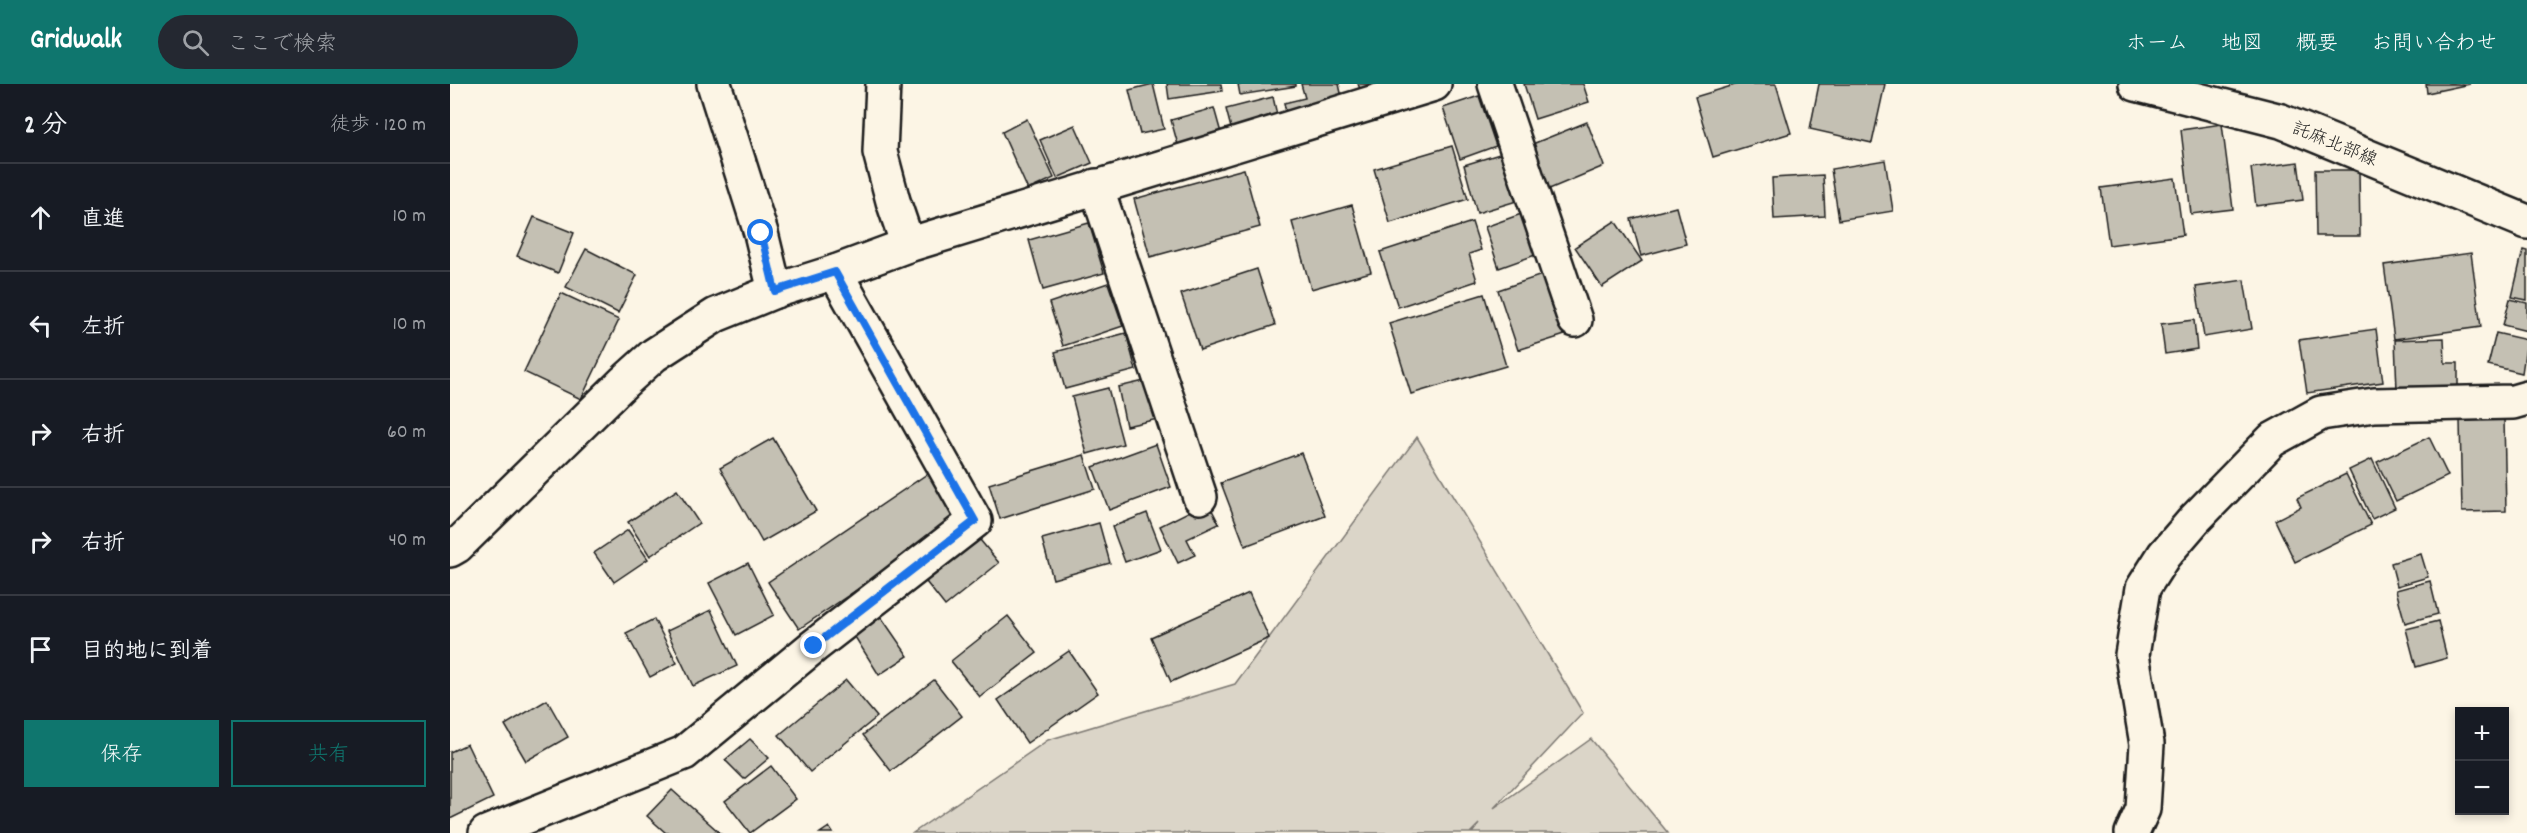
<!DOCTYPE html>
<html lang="ja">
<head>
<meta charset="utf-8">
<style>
	:root { --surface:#171b24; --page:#242831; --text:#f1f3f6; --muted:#9ea1a6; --line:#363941; --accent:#0f766e }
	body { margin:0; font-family:Dekko,"Klee One",sans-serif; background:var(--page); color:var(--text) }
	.controls { position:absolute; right:18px; bottom:18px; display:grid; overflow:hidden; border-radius:0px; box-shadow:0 3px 9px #0003 }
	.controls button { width:54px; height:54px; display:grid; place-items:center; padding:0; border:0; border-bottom:2px solid var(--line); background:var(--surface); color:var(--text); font:30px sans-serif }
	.stop { position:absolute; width:18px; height:18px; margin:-14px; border:4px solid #1a73e8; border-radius:50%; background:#fff }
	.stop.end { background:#1a73e8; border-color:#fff; box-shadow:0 2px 6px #0008 }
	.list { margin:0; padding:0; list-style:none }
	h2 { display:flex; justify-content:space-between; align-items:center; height:78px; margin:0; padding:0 24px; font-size:26px }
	h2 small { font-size:20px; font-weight:400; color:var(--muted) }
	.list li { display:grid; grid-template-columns:39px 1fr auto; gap:18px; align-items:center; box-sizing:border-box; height:108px; padding:0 24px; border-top:2px solid var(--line) }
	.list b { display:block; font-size:22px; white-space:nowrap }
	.list em { font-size:20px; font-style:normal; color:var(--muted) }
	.actions { display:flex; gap:12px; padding:18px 24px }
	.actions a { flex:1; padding:14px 0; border:2px solid var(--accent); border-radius:0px; text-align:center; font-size:21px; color:var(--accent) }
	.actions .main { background:var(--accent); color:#fff }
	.icon { flex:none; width:33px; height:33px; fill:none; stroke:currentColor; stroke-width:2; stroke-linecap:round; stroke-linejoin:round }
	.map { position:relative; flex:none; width:2077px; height:749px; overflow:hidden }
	header { display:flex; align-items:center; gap:36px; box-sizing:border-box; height:84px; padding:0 30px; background:var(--accent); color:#fff }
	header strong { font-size:28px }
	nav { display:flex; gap:33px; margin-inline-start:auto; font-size:21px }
	.search { width:420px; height:54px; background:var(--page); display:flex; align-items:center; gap:15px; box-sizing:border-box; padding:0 21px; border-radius:33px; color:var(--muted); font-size:22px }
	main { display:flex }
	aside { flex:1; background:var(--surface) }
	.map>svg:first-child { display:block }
	.green { fill:#dbd5c8; stroke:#7c7872; stroke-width:1.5 }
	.building { fill:#c4c0b3; stroke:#1c1c1c; stroke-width:1.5 }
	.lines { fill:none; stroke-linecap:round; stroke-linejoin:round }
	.minor-casing { stroke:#1c1c1c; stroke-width:38 }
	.tertiary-casing { stroke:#1c1c1c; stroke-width:38 }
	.secondary-casing { stroke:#1c1c1c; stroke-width:38 }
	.minor { stroke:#fcf5e5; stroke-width:33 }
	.tertiary { stroke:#fcf5e5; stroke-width:33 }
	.secondary { stroke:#fcf5e5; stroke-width:33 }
	.route { stroke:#1a73e8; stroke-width:8 }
	.labels { text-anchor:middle; stroke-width:4.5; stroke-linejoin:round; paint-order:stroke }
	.street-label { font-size:18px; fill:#1c1c1c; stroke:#fcf5e5 }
</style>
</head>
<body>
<header>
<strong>Gridwalk</strong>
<div class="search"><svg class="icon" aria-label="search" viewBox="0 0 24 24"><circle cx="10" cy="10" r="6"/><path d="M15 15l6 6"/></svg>ここで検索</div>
<nav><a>ホーム</a><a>地図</a><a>概要</a><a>お問い合わせ</a></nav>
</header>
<main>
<aside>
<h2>2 分<small>徒歩 · 120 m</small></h2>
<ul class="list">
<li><svg class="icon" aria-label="ahead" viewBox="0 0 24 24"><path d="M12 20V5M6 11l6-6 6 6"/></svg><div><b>直進</b></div><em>10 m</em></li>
<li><svg class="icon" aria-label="left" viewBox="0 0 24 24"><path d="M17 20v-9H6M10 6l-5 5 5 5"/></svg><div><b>左折</b></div><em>10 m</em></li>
<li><svg class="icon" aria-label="right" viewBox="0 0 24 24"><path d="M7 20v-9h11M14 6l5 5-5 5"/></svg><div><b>右折</b></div><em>60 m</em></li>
<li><svg class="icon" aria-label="right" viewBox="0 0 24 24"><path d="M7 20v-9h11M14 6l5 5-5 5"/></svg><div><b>右折</b></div><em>40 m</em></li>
<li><svg class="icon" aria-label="arrive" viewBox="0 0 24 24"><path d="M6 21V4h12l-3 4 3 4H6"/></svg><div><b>目的地に到着</b></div></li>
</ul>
<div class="actions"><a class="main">保存</a><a>共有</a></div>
</aside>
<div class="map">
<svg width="2077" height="749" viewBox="0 0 2077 749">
	<rect width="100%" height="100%" fill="#fcf5e5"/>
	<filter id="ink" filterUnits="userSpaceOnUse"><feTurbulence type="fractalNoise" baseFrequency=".0167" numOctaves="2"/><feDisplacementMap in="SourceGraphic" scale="12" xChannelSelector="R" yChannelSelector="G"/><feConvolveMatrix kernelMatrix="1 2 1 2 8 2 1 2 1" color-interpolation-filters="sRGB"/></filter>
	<g filter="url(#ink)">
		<path class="green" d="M967 353 1133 629 1044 724 1141 655 1218 749H1022L1029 740 1020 749H463L598 656 785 600Z"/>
		<g class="building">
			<path d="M703 0 714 45 690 50 679 6Z"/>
			<path d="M717 0H771L772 7 719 15Z"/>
			<path d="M788 0H846V2L790 11Z"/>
			<path d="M851 0H889L893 18 837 33 834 19 855 14Z"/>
			<path d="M908 0H923L910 5Z"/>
			<path d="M1074 0H1133L1139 18 1085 35Z"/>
			<path d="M1288 0H1326L1341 49 1263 73 1245 13Z"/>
			<path d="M1369 0H1435L1422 59 1360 45Z"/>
			<path d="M1976 0H2020L1977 9Z"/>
			<path d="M1029 12 1046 62 1010 75 993 24Z"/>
			<path d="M823 13 827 31 781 44 776 25Z"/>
			<path d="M764 24 771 49 728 61 721 36Z"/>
			<path d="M577 35 604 94 578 106 552 48Z"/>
			<path d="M1137 38 1154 82 1097 106 1080 61Z"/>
			<path d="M1772 40 1783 125 1741 130 1731 46Z"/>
			<path d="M625 41 642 79 607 94 590 56Z"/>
			<path d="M1002 62 1018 115 940 139 924 85Z"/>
			<path d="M1056 68 1070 116 1027 129 1014 81Z"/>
			<path d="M1435 76 1443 127 1389 136 1381 85Z"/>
			<path d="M1848 78 1853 116 1806 122 1801 84Z"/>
			<path d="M794 85 810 143 700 173 684 115Z"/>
			<path d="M1865 86H1909L1910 152H1866Z"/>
			<path d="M1373 91 1375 132 1324 135 1322 94Z"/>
			<path d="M1725 94 1733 151 1659 161 1651 104Z"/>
			<path d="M902 121 921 188 861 205 842 138Z"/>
			<path d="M1226 123 1236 160 1191 172 1181 135Z"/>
			<path d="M1074 129 1088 170 1049 184 1035 143Z"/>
			<path d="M84 133 124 149 108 189 67 172Z"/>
			<path d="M1165 137 1192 177 1152 203 1125 163Z"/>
			<path d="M1022 138 1031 166 1019 170 1027 197 948 223 930 168Z"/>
			<path d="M639 139 654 189 593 206 579 156Z"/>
			<path d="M136 165 187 191 168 229 116 203Z"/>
			<path d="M2073 166 2077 167V216L2062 213Z"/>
			<path d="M2021 169 2031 243 1944 255 1934 181Z"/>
			<path d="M807 185 825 241 750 266 731 210Z"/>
			<path d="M1098 189 1118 250 1068 266 1048 206Z"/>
			<path d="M1794 196 1802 245 1754 253 1746 203Z"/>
			<path d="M658 199 673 242 613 262 599 219Z"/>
			<path d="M111 209 169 236 131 315 74 288Z"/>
			<path d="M1034 210 1056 282 961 310 939 239Z"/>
			<path d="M2060 215 2077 219V247L2053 241Z"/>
			<path d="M1744 236 1747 265 1715 270 1711 240Z"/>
			<path d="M1926 245 1933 298 1857 309 1849 256Z"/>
			<path d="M676 249 686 286 615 305 605 268Z"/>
			<path d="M2046 249 2077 256 2072 289 2038 281Z"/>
			<path d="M1994 254 1995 279H2008V304L1947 306 1945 256Z"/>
			<path d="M699 296 708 335 676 342 668 303Z"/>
			<path d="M658 304 673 360 637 370 622 313Z"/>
			<path d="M2054 335 2056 427 2012 428 2010 336Z"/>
			<path d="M1979 353 1998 392 1946 417 1927 378Z"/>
			<path d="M323 354 366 427 312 458 270 384Z"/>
			<path d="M706 360 721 403 659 426 643 383Z"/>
			<path d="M851 369 875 432 795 462 771 399Z"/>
			<path d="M634 371 645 405 550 435 539 400Z"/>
			<path d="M1922 375 1945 424 1922 435 1899 386Z"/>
			<path d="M483 386 515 432 349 545 318 498Z"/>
			<path d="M1896 390 1921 441 1845 478 1825 436 1851 423 1847 414Z"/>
			<path d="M227 406 249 439 200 472 178 438Z"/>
			<path d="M758 418 769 440 737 455 745 471 728 479 710 442Z"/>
			<path d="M697 429 711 465 675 478 662 443Z"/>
			<path d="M649 439 660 479 603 495 592 455Z"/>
			<path d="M178 446 198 475 164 498 144 469Z"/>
			<path d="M526 451 549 479 495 522 473 494Z"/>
			<path d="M1971 470 1978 493 1947 502 1941 479Z"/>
			<path d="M298 479 324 531 286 551 259 499Z"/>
			<path d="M1980 497 1988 530 1955 539 1946 506Z"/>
			<path d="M799 509 819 554 721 598 701 553Z"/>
			<path d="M261 526 287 582 243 602 217 547Z"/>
			<path d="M427 527 458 572 429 591 400 545Z"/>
			<path d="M558 532 587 569 530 613 501 577Z"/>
			<path d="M204 535 227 579 200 593 176 549Z"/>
			<path d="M1988 537 1997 574 1966 583 1956 545Z"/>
			<path d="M619 567 648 609 577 659 548 616Z"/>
			<path d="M396 596 427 633 360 688 329 651Z"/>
			<path d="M484 596 512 632 441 687 413 651Z"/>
			<path d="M97 616 118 653 76 677 55 641Z"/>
			<path d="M300 655 319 674 294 695 275 676Z"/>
			<path d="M17 660 43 714 0 735V668Z"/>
			<path d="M321 682 346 715 300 749 275 717Z"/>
			<path d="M222 706 270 749H216L197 732Z"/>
			<path d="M379 743 383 749H370Z"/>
		</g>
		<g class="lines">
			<defs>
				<g id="minor">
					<path d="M264 0 311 149 325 207"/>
					<path d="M433 0 430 68 443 117 458 161"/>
					<path d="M1045 0 1125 236"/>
					<path d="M646 102 750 413"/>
					<path d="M36 749 234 669 364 562 525 437 385 188"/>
				</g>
				<g id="tertiary">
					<path d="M0 466 7 462 174 298 204 271 266 231 325 207 385 188 458 161 984 0"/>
					<path d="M1682 749 1693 725 1697 660 1682 571 1693 504 1714 471 1745 435 1822 356 1871 329 1924 321 2063 318 2077 314"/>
				</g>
				<path id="secondary" d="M1686 0 1831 37 2077 138"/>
			</defs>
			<use href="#minor" class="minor-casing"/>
			<use href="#tertiary" class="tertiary-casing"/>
			<use href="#secondary" class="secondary-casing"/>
			<use href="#minor" class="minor"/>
			<use href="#tertiary" class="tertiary"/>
			<use href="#secondary" class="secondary"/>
		</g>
	</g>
	<g class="lines" filter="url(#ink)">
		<path class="route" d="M311 149 325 207 385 188 525 437 364 562"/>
	</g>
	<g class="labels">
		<g class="street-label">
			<text transform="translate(1885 59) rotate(22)" y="6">託麻北部線</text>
		</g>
	</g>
</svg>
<div class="controls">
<button>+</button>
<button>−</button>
</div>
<div class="stop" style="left:311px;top:149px"></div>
<div class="stop end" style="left:364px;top:562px"></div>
</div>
</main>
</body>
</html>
